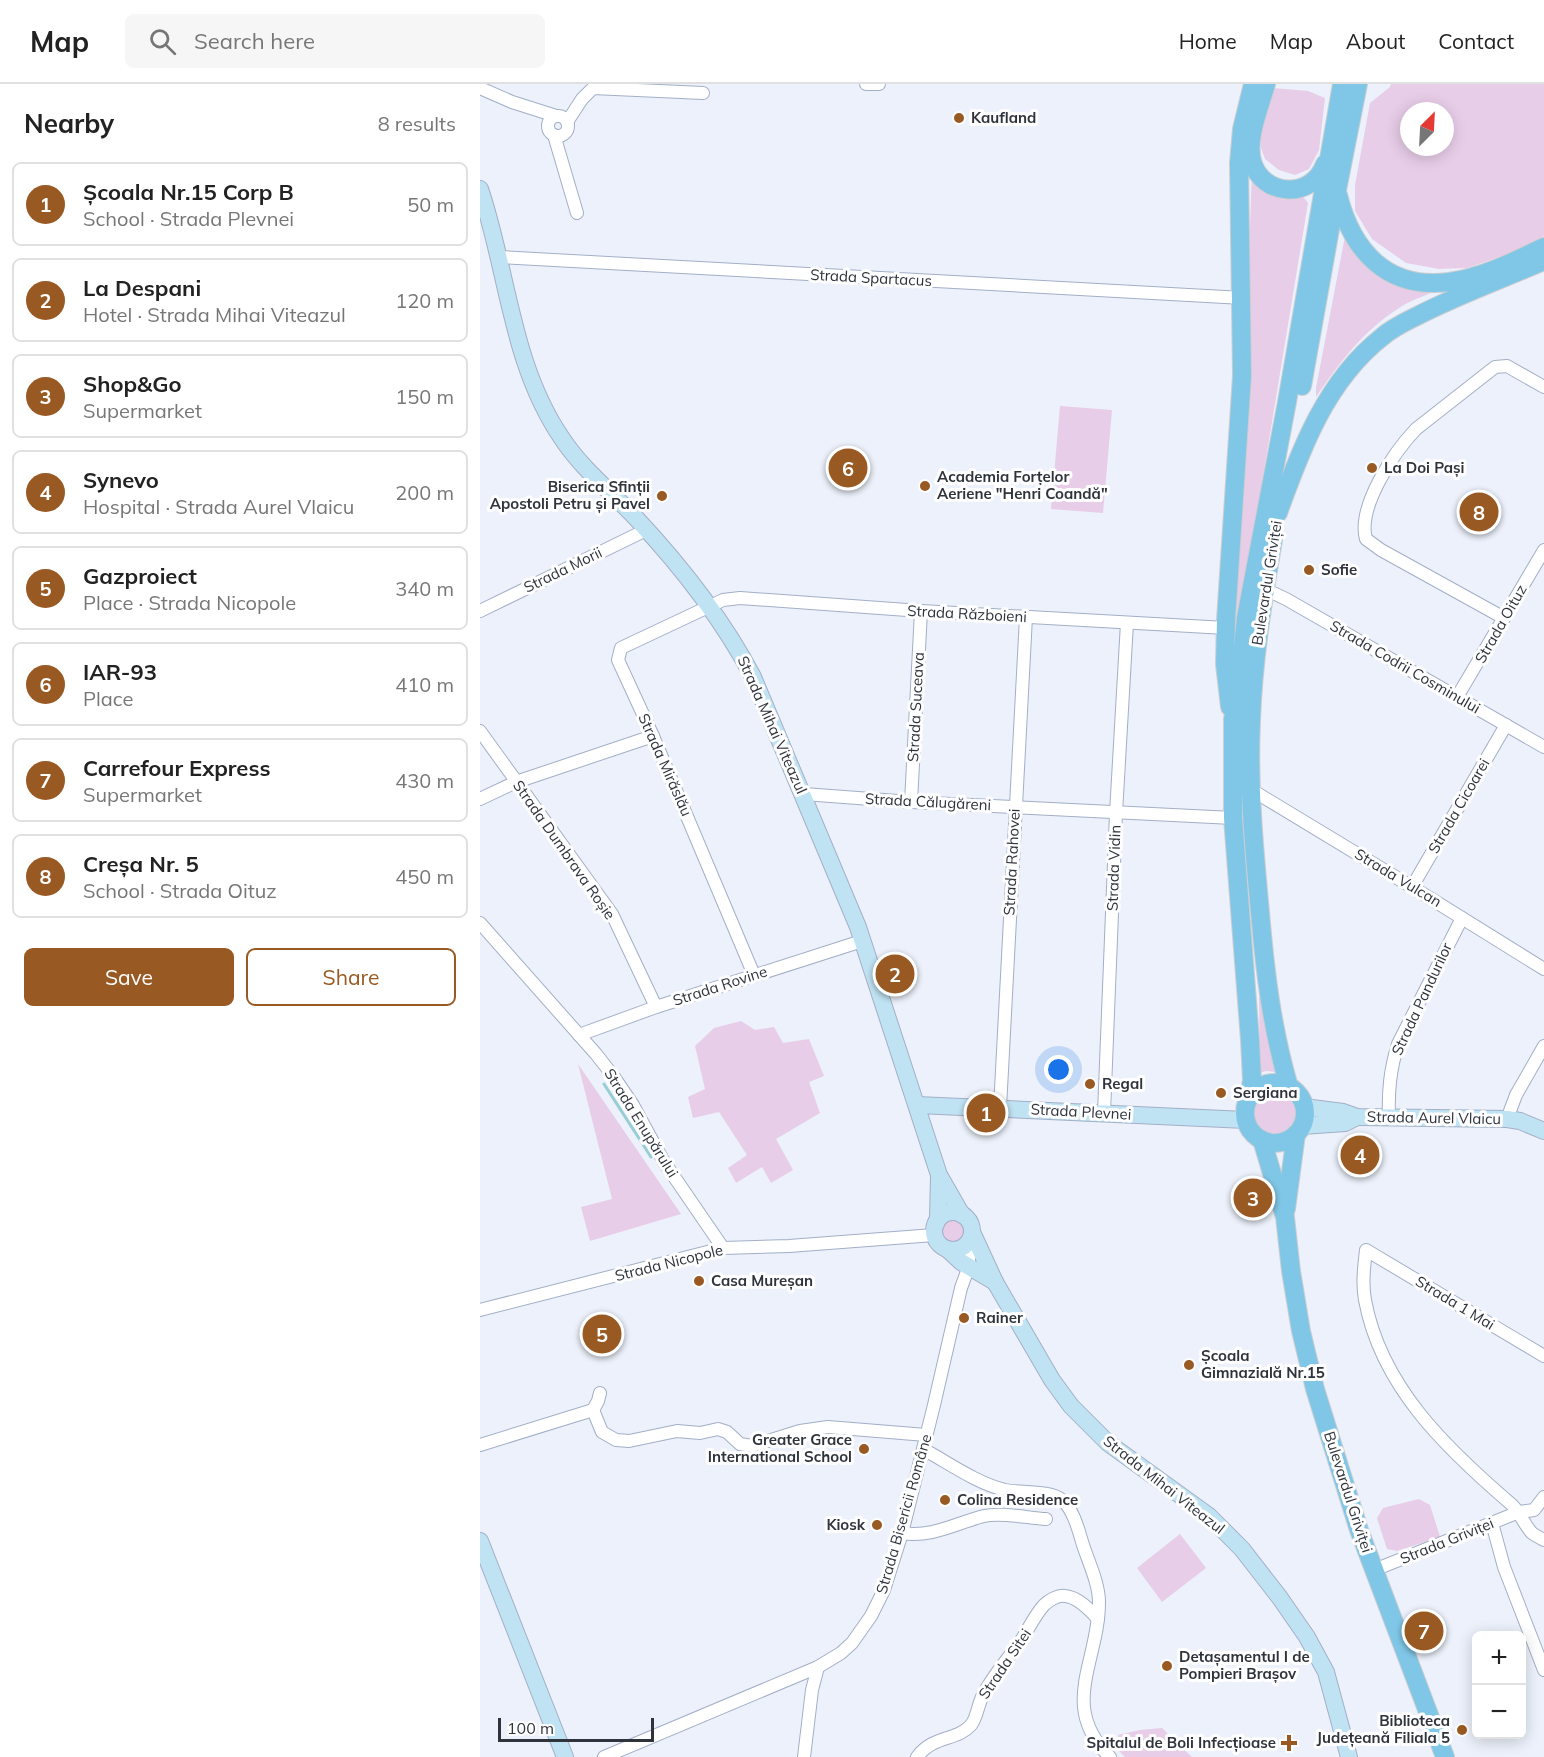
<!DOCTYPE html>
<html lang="en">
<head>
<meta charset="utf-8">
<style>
	:root { --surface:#fff; --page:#f6f6f6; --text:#222; --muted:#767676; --line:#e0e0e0; --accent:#995922 }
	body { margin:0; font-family:Mulish,sans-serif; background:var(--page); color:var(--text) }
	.controls { position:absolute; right:18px; bottom:18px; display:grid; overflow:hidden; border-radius:9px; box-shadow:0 3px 15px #0003 }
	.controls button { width:54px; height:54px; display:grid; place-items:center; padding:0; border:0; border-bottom:2px solid var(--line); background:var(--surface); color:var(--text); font:30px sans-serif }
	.compass { position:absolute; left:920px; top:18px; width:54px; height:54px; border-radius:50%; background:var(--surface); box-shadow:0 3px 15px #0003; rotate:24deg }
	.scale { position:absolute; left:18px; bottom:15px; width:156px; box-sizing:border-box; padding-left:6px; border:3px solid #2e333c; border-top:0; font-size:16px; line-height:21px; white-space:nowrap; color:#2e333c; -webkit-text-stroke:4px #fefefe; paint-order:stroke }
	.you { position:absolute; left:579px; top:986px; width:21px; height:21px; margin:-15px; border:4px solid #fff; border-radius:50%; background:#1a73e8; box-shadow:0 0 0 9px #1a73e833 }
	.badge { display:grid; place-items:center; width:39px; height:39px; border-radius:50%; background:var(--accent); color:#fff; font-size:20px; font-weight:700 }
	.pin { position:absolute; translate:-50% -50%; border:3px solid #fff; box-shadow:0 2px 6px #0006 }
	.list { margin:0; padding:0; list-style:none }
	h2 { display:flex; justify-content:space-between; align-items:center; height:78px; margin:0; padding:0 24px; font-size:26px }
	h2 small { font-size:20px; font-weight:400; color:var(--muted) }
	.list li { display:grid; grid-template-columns:39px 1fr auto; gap:18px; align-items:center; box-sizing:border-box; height:84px; margin:0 12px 12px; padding:0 12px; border:2px solid var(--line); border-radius:9px }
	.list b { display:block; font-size:22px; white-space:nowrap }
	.list p { margin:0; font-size:20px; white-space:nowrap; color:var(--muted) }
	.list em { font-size:20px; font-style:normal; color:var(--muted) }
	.actions { display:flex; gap:12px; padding:18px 24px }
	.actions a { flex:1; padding:14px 0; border:2px solid var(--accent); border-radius:9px; text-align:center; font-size:21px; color:var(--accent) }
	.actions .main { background:var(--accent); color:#fff }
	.icon { flex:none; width:33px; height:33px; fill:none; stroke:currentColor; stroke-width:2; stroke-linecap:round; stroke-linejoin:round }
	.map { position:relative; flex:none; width:1064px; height:1673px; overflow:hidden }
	header { display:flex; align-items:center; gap:36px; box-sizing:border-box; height:84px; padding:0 30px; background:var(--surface); border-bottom:2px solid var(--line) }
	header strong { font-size:28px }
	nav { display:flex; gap:33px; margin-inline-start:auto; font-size:21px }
	.search { width:420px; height:54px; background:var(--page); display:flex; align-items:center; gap:15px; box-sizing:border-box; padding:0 21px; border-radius:9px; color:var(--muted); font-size:22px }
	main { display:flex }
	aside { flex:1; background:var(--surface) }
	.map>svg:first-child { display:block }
	.green { fill:#e8cde8; fill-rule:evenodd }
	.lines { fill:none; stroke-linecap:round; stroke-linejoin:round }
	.stream { stroke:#97ced4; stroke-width:3 }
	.street-casing { stroke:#a3afc7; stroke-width:14 }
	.secondary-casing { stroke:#a3afc7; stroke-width:18 }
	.primary-casing { stroke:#cdced0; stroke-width:20 }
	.street { stroke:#fff; stroke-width:12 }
	.secondary { stroke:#c0e3f3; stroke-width:16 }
	.primary { stroke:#80c7e7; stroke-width:18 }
	.poi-dot { fill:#995922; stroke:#fefefe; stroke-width:2 }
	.labels { text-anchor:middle; stroke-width:6; stroke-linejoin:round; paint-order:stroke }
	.poi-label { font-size:15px; font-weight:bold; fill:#2e333c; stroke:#fefefe; text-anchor:start }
	.street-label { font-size:15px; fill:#2e333c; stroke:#fefefe }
</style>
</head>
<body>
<header>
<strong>Map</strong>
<div class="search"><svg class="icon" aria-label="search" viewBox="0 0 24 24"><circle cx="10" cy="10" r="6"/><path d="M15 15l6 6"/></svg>Search here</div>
<nav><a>Home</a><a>Map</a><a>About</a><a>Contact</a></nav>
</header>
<main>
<aside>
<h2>Nearby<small>8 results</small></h2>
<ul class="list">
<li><span class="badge">1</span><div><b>Școala Nr.15 Corp B</b><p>School · Strada Plevnei</p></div><em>50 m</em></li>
<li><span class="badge">2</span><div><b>La Despani</b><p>Hotel · Strada Mihai Viteazul</p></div><em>120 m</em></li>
<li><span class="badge">3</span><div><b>Shop&amp;Go</b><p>Supermarket</p></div><em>150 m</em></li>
<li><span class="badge">4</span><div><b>Synevo</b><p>Hospital · Strada Aurel Vlaicu</p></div><em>200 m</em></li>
<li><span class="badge">5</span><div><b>Gazproiect</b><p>Place · Strada Nicopole</p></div><em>340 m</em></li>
<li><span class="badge">6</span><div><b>IAR-93</b><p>Place</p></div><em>410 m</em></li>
<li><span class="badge">7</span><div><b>Carrefour Express</b><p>Supermarket</p></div><em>430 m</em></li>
<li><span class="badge">8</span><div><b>Creșa Nr. 5</b><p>School · Strada Oituz</p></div><em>450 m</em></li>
</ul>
<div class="actions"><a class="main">Save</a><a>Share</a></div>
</aside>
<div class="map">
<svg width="1064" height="1673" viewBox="0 0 1064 1673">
	<rect width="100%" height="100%" fill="#ecf1fb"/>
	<g class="green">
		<path d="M911 0H1064V152L1048 163 987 184 959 185 926 179 892 155 875 127V101L890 19 910 3ZM929 27H965V63H929Z"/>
		<path d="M781 3 828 7 845 14 839 66 829 85 815 91 799 86 785 75 781 64Z"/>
		<path d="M772 84 822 111 828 119 758 545H756Z"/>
		<path d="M866 147 881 171 952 203 953 208C942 213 929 217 919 224 883 247 860 278 836 313V304Z"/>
		<path d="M580 322 632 326 623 429 571 425Z"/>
		<path d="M779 913H783L796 988 786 987 780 989Z"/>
		<path d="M261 937 275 946 294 943 303 959 329 955 344 992 329 998 340 1029 296 1055 313 1086 291 1099 282 1083 256 1099 248 1084 267 1071 239 1028 213 1034 208 1013 225 1005 215 962 234 944Z"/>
		<path d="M98 980 201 1130 110 1157 101 1123 132 1115Z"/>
		<circle cx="795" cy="1029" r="23"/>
		<circle cx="473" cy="1148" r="14"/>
		<path d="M939 1415 950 1421 960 1453 917 1467 907 1465 897 1434 903 1424Z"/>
		<path d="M700 1450 726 1484 682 1518 657 1484Z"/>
		<path d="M682 1644 712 1673H645L639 1667 638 1651 660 1646Z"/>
	</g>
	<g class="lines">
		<path class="stream" d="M124 1000 171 1073"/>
		<defs>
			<g id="street">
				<path d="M386 0H399"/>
				<path d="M0 4 32 18 76 32"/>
				<circle cx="78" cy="42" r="10"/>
				<path d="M87 38 102 15 113 4 223 9"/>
				<path d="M74 51 97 129"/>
				<path d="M19 173 763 214"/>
				<path d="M785 505 806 515 1064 663"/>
				<path d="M0 527 166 446"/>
				<path d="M1024 534 901 466 886 455C877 423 914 368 936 345L1015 283 1027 282 1064 303"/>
				<path d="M977 613 1064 466"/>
				<path d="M0 647 132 830 176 923"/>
				<path d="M770 705 932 803 1064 885"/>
				<path d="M324 710 431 718 753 734"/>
				<path d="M0 715 36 698 173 652"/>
				<path d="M431 718 441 527"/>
				<path d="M932 803 1026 641"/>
				<path d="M0 839 116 970 134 993 153 1021 184 1078 243 1164"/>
				<path d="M274 891 173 652 138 576 141 564 243 516 260 514 441 527 746 544"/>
				<path d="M99 951 176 923 382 857"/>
				<path d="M520 1024 546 533"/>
				<path d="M624 1029 636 729 647 539"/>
				<path d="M909 1034C908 1007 910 986 918 960L982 834"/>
				<path d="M1027 1035 1036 1011 1064 962"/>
				<path d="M0 1226 243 1164 309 1162 454 1151"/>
				<path d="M1064 1272 886 1166C884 1183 882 1200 885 1216 901 1303 967 1365 1031 1420 1041 1429 1044 1441 1052 1449 1056 1452 1060 1454 1064 1456"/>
				<path d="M113 1326 122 1348 136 1356 149 1357 197 1347 220 1349 238 1345 247 1348 260 1360 272 1362 320 1347 348 1343 446 1351"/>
				<path d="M0 1361 113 1326 118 1317 120 1309"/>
				<path d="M443 1365C469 1379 496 1399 525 1406 540 1409 571 1406 582 1416 594 1426 599 1448 603 1461 609 1479 619 1500 619 1518 619 1578 578 1622 630 1673"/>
				<path d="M1012 1439 1024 1483 1064 1586"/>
				<path d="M422 1449C452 1454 476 1439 504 1432 521 1428 548 1434 566 1435"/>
				<path d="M894 1486 1039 1428 1054 1426 1064 1413"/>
				<path d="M124 1673 338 1583 361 1569 372 1559 391 1532 404 1506 422 1449 454 1321 481 1204 489 1182V1157"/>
				<path d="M324 1673 332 1606 338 1583"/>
				<path d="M437 1673C453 1651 477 1657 491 1641 497 1634 498 1620 503 1611 513 1591 529 1574 542 1555 549 1544 555 1531 564 1521 569 1516 578 1511 585 1512 598 1513 610 1526 618 1535"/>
			</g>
			<g id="secondary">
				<path d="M0 105C28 188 31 279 81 353 101 384 130 407 155 433 201 482 242 534 273 593L378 843 459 1091 482 1131"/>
				<path d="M437 1021 766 1036"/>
				<path d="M824 1023 863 1028 877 1033 1027 1035 1040 1037 1064 1047"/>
				<path d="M822 1042 865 1039 877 1033"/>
				<circle cx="473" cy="1147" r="19"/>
				<path d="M456 1140 458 1134 459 1092"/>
				<path d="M492 1148 515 1198 572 1296 591 1322 628 1359 729 1432 762 1465 800 1514 827 1553 846 1588 869 1673"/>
				<path d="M467 1165 481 1178 515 1198"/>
				<path d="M0 1457 85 1673"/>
			</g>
			<g id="primary">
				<path d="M786 0C780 23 766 53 772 77 782 113 832 116 845 80"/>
				<path d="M858 111C872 167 907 206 969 198 1001 194 1035 177 1064 163"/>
				<path d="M822 302 857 106 878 0"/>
				<path d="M798 429C821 365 846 297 902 253 912 244 925 238 937 232 978 211 1022 195 1064 177"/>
				<path d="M793 456C783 516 773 576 771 637 768 701 774 764 780 828 785 888 792 945 809 1003"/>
				<path d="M750 623 745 580 746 536 762 292 759 79 762 45 773 0"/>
				<circle cx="795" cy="1029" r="30"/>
				<path d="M769 1014 772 996 770 956 753 734V635L758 613 766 534 807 318 862 0"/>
				<path d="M782 1056 805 1133 811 1187 821 1247 835 1305 879 1446 965 1673"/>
				<path d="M806 1125 816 1050"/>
			</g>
		</defs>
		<use href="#street" class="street-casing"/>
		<use href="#secondary" class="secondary-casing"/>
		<use href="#primary" class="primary-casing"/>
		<use href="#street" class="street"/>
		<use href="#secondary" class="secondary"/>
		<use href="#primary" class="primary"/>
	</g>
	<g class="poi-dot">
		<circle cx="479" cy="34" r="6"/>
		<circle cx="892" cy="384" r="6"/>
		<circle cx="445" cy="402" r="6"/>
		<circle cx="182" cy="412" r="6"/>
		<circle cx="829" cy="486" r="6"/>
		<circle cx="610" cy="1000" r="6"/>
		<circle cx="741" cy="1009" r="6"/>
		<circle cx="219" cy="1197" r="6"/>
		<circle cx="484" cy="1234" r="6"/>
		<circle cx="709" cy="1281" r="6"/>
		<circle cx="384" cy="1365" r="6"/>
		<circle cx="465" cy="1416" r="6"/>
		<circle cx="397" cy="1441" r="6"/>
		<circle cx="687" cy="1582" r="6"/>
		<circle cx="982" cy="1646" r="6"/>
		<path d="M806 1650h6v6h6v6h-6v6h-6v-6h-6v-6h6z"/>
	</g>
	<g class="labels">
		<g class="poi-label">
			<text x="491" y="39">Kaufland</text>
			<text x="904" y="389">La Doi Pași</text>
			<text x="457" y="398">Academia Forțelor<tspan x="457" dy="17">Aeriene "Henri Coandă"</tspan></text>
			<text x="170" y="408" text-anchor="end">Biserica Sfinții<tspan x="170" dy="17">Apostoli Petru și Pavel</tspan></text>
			<text x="841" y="491">Sofie</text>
			<text x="622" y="1005">Regal</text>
			<text x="753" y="1014">Sergiana</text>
			<text x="231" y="1202">Casa Mureșan</text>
			<text x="496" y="1239">Rainer</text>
			<text x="721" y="1277">Școala<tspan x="721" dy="17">Gimnazială Nr.15</tspan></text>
			<text x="372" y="1361" text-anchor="end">Greater Grace<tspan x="372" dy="17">International School</tspan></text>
			<text x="477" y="1421">Colina Residence</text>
			<text x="385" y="1446" text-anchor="end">Kiosk</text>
			<text x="699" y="1578">Detașamentul I de<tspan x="699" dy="17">Pompieri Brașov</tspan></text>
			<text x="970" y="1642" text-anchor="end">Biblioteca<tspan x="970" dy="17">Județeană Filiala 5</tspan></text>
			<text x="796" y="1664" text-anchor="end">Spitalul de Boli Infecțioase</text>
		</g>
		<g class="street-label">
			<text transform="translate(391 194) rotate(3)" y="5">Strada Spartacus</text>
			<text transform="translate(83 486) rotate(-26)" y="5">Strada Morii</text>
			<text transform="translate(787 499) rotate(-81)" y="5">Bulevardul Griviței</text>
			<text transform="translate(487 530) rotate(3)" y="5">Strada Războieni</text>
			<text transform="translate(1021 540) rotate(-60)" y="5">Strada Oituz</text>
			<text transform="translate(925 583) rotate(30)" y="5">Strada Codrii Cosminului</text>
			<text transform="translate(436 623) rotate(-87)" y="5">Strada Suceava</text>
			<text transform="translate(292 641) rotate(66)" y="5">Strada Mihai Viteazul</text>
			<text transform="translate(185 681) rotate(66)" y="5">Strada Mirăslău</text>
			<text transform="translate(448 718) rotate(3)" y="5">Strada Călugăreni</text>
			<text transform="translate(979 722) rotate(-60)" y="5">Strada Cicoarei</text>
			<text transform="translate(84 766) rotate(55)" y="5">Strada Dumbrava Roșie</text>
			<text transform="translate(532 778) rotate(-87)" y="5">Strada Rahovei</text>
			<text transform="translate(634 784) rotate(-88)" y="5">Strada Vidin</text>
			<text transform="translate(918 794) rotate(31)" y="5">Strada Vulcan</text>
			<text transform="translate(240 902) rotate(-18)" y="5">Strada Rovine</text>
			<text transform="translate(942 915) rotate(-65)" y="5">Strada Pandurilor</text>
			<text transform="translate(601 1028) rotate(3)" y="5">Strada Plevnei</text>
			<text transform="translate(954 1034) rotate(1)" y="5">Strada Aurel Vlaicu</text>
			<text transform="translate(161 1039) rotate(58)" y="5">Strada Enupărului</text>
			<text transform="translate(189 1179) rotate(-14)" y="5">Strada Nicopole</text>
			<text transform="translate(975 1219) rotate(31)" y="5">Strada 1 Mai</text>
			<text transform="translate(684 1401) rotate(38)" y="5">Strada Mihai Viteazul</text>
			<text transform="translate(868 1408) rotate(72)" y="5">Bulevardul Griviței</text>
			<text transform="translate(424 1430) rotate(-74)" y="5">Strada Bisericii Române</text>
			<text transform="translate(967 1457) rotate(-22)" y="5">Strada Griviței</text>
			<text transform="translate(525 1580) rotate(-56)" y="5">Strada Sitei</text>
		</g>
	</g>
</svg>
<div class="controls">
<button>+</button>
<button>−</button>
</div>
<svg class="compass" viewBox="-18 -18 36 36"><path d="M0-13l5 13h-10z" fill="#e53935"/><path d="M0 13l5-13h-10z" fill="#767676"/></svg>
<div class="scale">100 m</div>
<div class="you"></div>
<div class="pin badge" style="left:506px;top:1029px">1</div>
<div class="pin badge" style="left:415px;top:890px">2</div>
<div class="pin badge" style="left:773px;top:1114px">3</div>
<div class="pin badge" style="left:880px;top:1071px">4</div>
<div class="pin badge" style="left:122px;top:1250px">5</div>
<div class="pin badge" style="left:368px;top:384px">6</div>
<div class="pin badge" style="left:944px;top:1547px">7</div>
<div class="pin badge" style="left:999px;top:428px">8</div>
</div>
</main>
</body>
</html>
